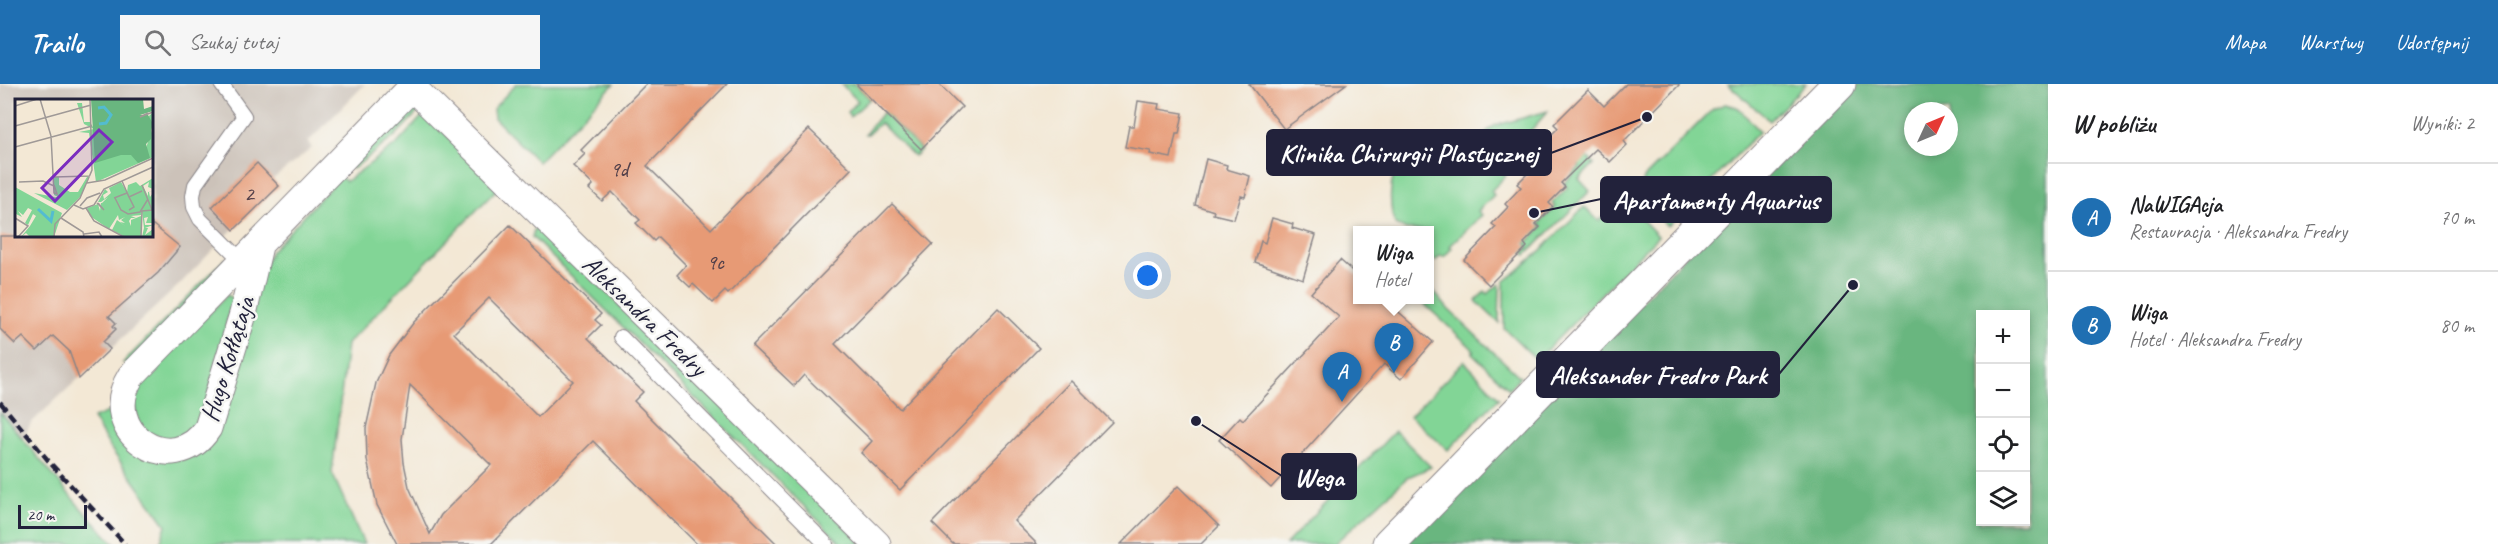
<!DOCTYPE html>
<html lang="pl">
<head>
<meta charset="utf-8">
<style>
	:root { --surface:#fff; --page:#f6f6f6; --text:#202124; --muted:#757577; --line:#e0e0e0; --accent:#1f6fb2 }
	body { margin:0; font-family:Caveat,sans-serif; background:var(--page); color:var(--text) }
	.controls { position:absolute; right:18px; bottom:18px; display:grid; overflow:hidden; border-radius:0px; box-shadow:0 3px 9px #0003 }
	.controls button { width:54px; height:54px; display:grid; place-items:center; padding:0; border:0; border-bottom:2px solid var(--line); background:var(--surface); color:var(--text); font:30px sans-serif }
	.compass { position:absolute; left:1904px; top:18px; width:54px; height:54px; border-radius:50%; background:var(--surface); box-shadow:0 3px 9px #0003; rotate:46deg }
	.scale { position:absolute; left:18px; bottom:15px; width:69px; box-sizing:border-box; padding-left:6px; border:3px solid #22223b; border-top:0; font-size:16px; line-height:21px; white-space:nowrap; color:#22223b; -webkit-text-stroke:4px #f6f6f2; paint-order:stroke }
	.you { position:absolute; left:1148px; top:192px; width:21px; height:21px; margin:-15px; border:4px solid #fff; border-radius:50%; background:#1a73e8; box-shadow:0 0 0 9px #1a73e833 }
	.badge { display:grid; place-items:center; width:39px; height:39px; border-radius:50%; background:var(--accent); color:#fff; font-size:20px; font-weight:700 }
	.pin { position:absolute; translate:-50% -50px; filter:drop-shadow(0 2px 3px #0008) }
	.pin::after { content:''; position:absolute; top:32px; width:21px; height:18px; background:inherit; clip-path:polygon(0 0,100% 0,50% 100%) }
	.popup { position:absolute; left:1353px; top:142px; width:81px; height:78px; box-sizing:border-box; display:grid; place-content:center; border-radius:0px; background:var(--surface); filter:drop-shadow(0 2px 4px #0005); font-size:20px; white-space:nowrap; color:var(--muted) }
	.popup b { font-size:22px; color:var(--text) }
	.popup::after { content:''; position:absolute; left:50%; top:100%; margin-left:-12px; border:12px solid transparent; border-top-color:var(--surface) }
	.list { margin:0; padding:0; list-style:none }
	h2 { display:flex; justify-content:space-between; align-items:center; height:78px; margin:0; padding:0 24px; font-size:26px }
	h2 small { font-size:20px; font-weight:400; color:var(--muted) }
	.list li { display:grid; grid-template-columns:39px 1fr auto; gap:18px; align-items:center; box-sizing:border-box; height:108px; padding:0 24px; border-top:2px solid var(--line) }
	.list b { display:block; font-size:22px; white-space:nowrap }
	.list p { margin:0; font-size:20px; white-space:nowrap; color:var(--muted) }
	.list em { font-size:20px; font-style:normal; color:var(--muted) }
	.icon { flex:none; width:33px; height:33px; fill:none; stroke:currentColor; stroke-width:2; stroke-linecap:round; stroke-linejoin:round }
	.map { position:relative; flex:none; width:2048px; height:460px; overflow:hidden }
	header { display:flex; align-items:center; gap:36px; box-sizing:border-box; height:84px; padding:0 30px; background:var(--accent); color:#fff }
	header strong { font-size:28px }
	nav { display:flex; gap:33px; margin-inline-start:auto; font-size:21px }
	.search { width:420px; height:54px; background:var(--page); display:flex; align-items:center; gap:15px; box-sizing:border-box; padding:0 21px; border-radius:0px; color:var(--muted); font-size:22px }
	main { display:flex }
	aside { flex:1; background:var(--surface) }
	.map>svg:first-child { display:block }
	.industrial { fill:#ccc2b9; fill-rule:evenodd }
	.green { fill:#82d596; stroke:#527c68; stroke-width:1.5 }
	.forest { fill:#69b67f; stroke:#466c5d; stroke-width:1.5; fill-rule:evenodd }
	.building { fill:#e79a75; fill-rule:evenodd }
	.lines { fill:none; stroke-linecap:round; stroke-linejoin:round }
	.lane-casing { stroke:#8a8588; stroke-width:16 }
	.street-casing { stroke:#8a8588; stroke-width:29 }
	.secondary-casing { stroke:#8a8588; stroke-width:35 }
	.lane { stroke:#fff; stroke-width:14 }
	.street { stroke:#fff; stroke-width:27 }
	.secondary { stroke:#fff; stroke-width:33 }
	.rail { stroke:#22223b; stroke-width:4.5; stroke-dasharray:9 4.5; stroke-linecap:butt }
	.labels { text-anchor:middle; stroke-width:5; stroke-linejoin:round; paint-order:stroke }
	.number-label { font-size:22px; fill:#53404a }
	.street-label { font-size:26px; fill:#22223b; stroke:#f6f6f2 }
	.inset-river { fill:none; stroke:#53bcd0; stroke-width:3 }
	.inset-road { fill:none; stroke:#9f9997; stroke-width:1.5 }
	.view { fill:#7b2cbf; fill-opacity:0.15; stroke:#7b2cbf; stroke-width:3 }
	.inset-edge { fill:none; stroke:#22223b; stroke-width:3 }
	.leader { fill:none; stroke:#22223b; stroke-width:2 }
	.callout-dot { fill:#22223b; stroke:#f6f6f2; stroke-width:2 }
	.callout { fill:#22223b; stroke:#22223b; stroke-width:2 }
	.callout-label { font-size:27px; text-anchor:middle; font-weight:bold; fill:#fff }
</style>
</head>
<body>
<header>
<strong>Trailo</strong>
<div class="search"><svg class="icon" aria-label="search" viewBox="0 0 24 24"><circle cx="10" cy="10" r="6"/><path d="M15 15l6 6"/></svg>Szukaj tutaj</div>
<nav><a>Mapa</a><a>Warstwy</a><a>Udostępnij</a></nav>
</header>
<main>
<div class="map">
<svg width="2048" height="460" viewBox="0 0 2048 460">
	<rect width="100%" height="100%" fill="#f6f6f2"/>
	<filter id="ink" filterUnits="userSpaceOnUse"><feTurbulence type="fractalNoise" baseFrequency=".0167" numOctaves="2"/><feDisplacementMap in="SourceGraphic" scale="12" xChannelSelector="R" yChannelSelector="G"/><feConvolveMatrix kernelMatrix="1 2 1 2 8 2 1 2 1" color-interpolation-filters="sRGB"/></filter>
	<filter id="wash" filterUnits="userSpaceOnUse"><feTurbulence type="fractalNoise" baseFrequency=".008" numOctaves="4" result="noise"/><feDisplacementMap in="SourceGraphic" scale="24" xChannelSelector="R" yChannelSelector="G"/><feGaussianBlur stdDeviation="1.35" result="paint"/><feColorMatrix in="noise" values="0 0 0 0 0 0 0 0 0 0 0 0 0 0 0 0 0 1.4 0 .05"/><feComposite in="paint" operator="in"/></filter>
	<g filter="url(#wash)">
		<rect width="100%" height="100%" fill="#f3e8d5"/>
		<path class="industrial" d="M0 0H365L308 58 312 64 273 95 279 102 234 146 233 145 179 201 31 339 12 374 0 386ZM16 16H152V152H16Z"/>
		<g class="green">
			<path d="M516 0H614L538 78 494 34 493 25Z"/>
			<path d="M841 0H855L870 15 850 33 847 28 858 17Z"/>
			<path d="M1728 0H1806L1770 37Z"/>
			<path d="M1725 20 1737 23 1760 47 1668 142 1666 141C1652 127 1637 115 1644 94L1713 25Z"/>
			<path d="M407 26H420L395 52 353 85 350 82Z"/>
			<path d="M1548 27 1526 52 1530 56 1517 69 1519 71 1503 87 1506 91 1491 107 1494 111 1478 127 1482 131 1450 162 1452 164 1444 173 1441 171 1435 177 1430 170V146H1406L1395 140C1389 124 1388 96 1399 82L1449 70 1468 63 1494 42Z"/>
			<path d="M883 28 921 66 914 72 880 39 868 50H865Z"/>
			<path d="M425 29 498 104 347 260 332 389 364 460H160L166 441 111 365 93 334 113 326 179 375 271 167 340 93 346 97 397 60Z"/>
			<path d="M1585 70 1594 80 1579 95 1590 107 1526 171 1523 169 1529 163 1526 159 1542 143 1539 140 1555 123 1552 119 1567 104 1564 99 1580 83 1576 79Z"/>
			<path d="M1620 122 1632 125 1658 152 1537 276 1504 244V198L1537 170 1584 123 1599 137 1611 126Z"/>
			<path d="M538 141 863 460H842L532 153 534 146Z"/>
			<path d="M225 175 224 183 130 279H123Z"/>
			<path d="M1499 200 1500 202 1499 239 1476 217 1485 207 1488 210Z"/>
			<path d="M1430 203 1449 226 1520 293 1509 305 1472 269 1474 266 1420 216H1430Z"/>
			<path d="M227 211 233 214 204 328 188 349 167 356 141 346 131 310Z"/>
			<path d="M1464 277 1499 314 1448 366 1410 332Z"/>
			<path d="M0 328 79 422 115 460H0Z"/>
			<path d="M1395 347 1431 383 1408 393 1334 460H1286Z"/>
		</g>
		<path class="forest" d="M1854 0H2048V460H1404ZM1913 27H1949V63H1913ZM1980 231H2026V438H1980Z"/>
		<g id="blocks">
			<g class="building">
				<path d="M646 0H727L647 82 711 145 809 45 851 85 728 210 725 207 713 219 693 200 690 203 677 191 686 181 658 153 654 157 636 139 640 136 612 108 602 117 589 105 593 101 573 82 585 70 581 66Z"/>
				<path d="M856 0H939L962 23 921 65Z"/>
				<path d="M1249 0H1346L1284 45Z"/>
				<path d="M1626 0H1680L1624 57 1627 61 1610 78 1596 65 1561 99 1565 103 1549 119 1553 123 1536 140 1540 143 1524 159 1527 163 1489 201 1464 176 1496 143 1492 140 1508 123 1505 120 1521 103 1517 100 1533 84 1529 80 1546 64 1542 60 1558 44 1554 40 1588 6 1604 22Z"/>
				<path d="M1138 17 1159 20 1158 25 1183 29 1179 50H1176L1171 74 1150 70 1151 67 1125 63 1129 42H1134Z"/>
				<path d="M1206 75 1227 81 1226 85 1250 92 1245 113 1241 112 1234 135 1213 130 1214 127 1195 121Z"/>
				<path d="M257 79 279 102 234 146 212 123Z"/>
				<path d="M892 120 933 160 835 260 900 325 998 224 1039 264 900 406 861 369 872 357 804 291 794 302 752 262Z"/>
				<path d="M1272 134 1293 140 1292 144 1316 151 1303 195 1255 178 1261 157 1265 159Z"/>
				<path d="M152 140 180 163 158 189 109 232 116 239 113 242 116 245 103 258 110 265 79 295 69 267 53 252 37 267 23 253 15 260 0 245V152H152Z"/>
				<path d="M510 141 601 230 595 236 601 241 588 254 643 308 634 317 777 460H697L593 357 491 460H397L377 421 367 376 366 344 376 299 389 271 414 238ZM489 214 573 297 538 333 454 249ZM410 301 491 381 441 431 430 450 409 403 404 379 402 355Z"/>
				<path d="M1340 176 1358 192V216H1385L1433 258 1401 295 1384 280 1271 404 1219 356 1240 333 1243 336 1339 233 1311 209Z"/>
				<path d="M1071 297 1112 338 1014 437 1037 460H953L932 439Z"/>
				<path d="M1178 402 1219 442 1201 460H1121Z"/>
			</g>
		</g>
	</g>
	<g filter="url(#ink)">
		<use href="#blocks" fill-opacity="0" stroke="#8a8588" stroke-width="1.5"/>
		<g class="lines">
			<defs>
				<g id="lane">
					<path d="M221 0 244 32 195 101 193 112 194 123 200 135 243 178"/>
					<path d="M621 253 826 460"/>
				</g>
				<g id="street">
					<path d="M412 3 877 460"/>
					<path d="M259 162 243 230 208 344C173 398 96 348 131 292L415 0"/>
				</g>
				<path id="secondary" d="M1389 460 1839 0"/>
			</defs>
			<use href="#lane" class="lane-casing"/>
			<use href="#street" class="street-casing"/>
			<use href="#secondary" class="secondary-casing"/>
			<use href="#lane" class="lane"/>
			<use href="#street" class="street"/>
			<use href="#secondary" class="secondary"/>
			<path class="rail" d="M0 318 52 381 125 460"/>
		</g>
	</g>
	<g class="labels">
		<g class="number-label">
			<text x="619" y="92">9d</text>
			<text x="249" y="117">2</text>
			<text x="715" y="185">9c</text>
		</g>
		<g class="street-label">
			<text transform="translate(645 231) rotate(44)" y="9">Aleksandra Fredry</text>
			<text transform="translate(227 275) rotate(-73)" y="9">Hugo Kołłątaja</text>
		</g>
	</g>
	<g transform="translate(15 15)">
		<rect width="138" height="138" fill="#f3e8d5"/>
		<path d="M62 4H67L69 23H75L95 57 131 49 137 31 132 19 138 13V58L81 83 74 34 64 33 79 30 69 25ZM74 77 66 97 52 111 19 94 45 99 39 96V78H44V86L55 93H63L72 78H69ZM138 79V90L133 88 134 83 128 87 133 97V93L138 92 134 93 135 98 138 94V124H131L133 118 129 119 130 126H138L130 129H133L130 136 138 130V138H127L129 129 127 112 126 116 116 117 121 119H116L114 122 116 127V121L126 117V138H110L97 131 102 121 110 127 105 123 110 124 106 121 110 118 104 121 103 116 94 130 75 117 72 109 83 105 85 112 86 104 97 103 87 104 93 98 86 103H83L90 90 93 93 88 96 89 100 96 94 94 89 106 83 112 93 113 86 121 83 125 87ZM0 88 47 114 39 138H15L11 134 6 138 15 127 21 117 18 115 13 126 10 124 17 111 13 109 8 116 3 112 7 118 1 115Z" fill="#82d596"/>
		<path d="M76 0H128L129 10 138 7V12L125 16H133L137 23 136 40 131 45 135 59 123 64 116 56H106L80 64Z" fill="#69b67f"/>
		<path class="inset-river" d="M83 9 89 8 96 16 91 24 84 25M23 110 36 122 38 112"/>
		<path class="inset-road" d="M25 0 36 37M0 7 22 0M133 14 125 18 138 13M0 27 76 6M36 37 39 94 42 95 39 86M0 48 77 27M39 78 75 77M107 82 114 98 127 92M4 83 28 82 39 87M72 84 90 81 138 59M127 86 137 111M99 99 112 94 119 108 114 111M100 99 106 111 113 115 125 113 133 100M82 104 89 111 83 104M59 106 68 110 79 106 89 90 138 68M65 107 72 99 85 94M71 109 79 122 109 138M0 119 13 127 3 138M46 119 68 133 69 138M69 135 84 133 87 138M39 138 40 125 65 99 77 71 75 0M126 138 127 112 138 111"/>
		<path class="view" d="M84 31 97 43 40 102 27 89Z"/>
		<rect width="138" height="138" class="inset-edge"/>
	</g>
	<path class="leader" d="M1647 33L1551 69M1534 129L1601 115M1853 201L1779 290M1196 337L1282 392"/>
	<g class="callout-dot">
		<circle cx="1647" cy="33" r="6"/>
		<circle cx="1534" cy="129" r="6"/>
		<circle cx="1853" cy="201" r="6"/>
		<circle cx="1196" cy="337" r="6"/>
	</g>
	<g class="callout">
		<rect x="1267" y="46" width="284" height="45" rx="6"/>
		<rect x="1601" y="93" width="230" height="45" rx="6"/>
		<rect x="1537" y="268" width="242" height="45" rx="6"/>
		<rect x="1282" y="370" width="74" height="45" rx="6"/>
	</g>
	<g class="callout-label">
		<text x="1409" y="78">Klinika Chirurgii Plastycznej</text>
		<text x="1716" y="125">Apartamenty Aquarius</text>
		<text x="1658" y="300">Aleksander Fredro Park</text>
		<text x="1319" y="402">Wega</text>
	</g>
</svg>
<div class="controls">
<button>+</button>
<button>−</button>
<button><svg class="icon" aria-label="locate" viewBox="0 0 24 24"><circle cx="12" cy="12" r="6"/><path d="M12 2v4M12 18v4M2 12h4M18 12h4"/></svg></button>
<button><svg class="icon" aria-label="layers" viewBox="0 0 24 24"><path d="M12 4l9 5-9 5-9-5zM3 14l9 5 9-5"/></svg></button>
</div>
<svg class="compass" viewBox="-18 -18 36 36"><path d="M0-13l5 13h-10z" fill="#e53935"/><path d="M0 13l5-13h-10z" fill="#757577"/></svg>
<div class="scale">20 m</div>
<div class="you"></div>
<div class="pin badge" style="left:1342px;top:318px">A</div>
<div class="pin badge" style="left:1394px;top:289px">B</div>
<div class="popup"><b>Wiga</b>Hotel</div>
</div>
<aside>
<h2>W pobliżu<small>Wyniki: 2</small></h2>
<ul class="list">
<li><span class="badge">A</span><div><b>NaWIGAcja</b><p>Restauracja · Aleksandra Fredry</p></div><em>70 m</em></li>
<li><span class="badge">B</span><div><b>Wiga</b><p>Hotel · Aleksandra Fredry</p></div><em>80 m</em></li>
</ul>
</aside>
</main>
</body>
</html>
